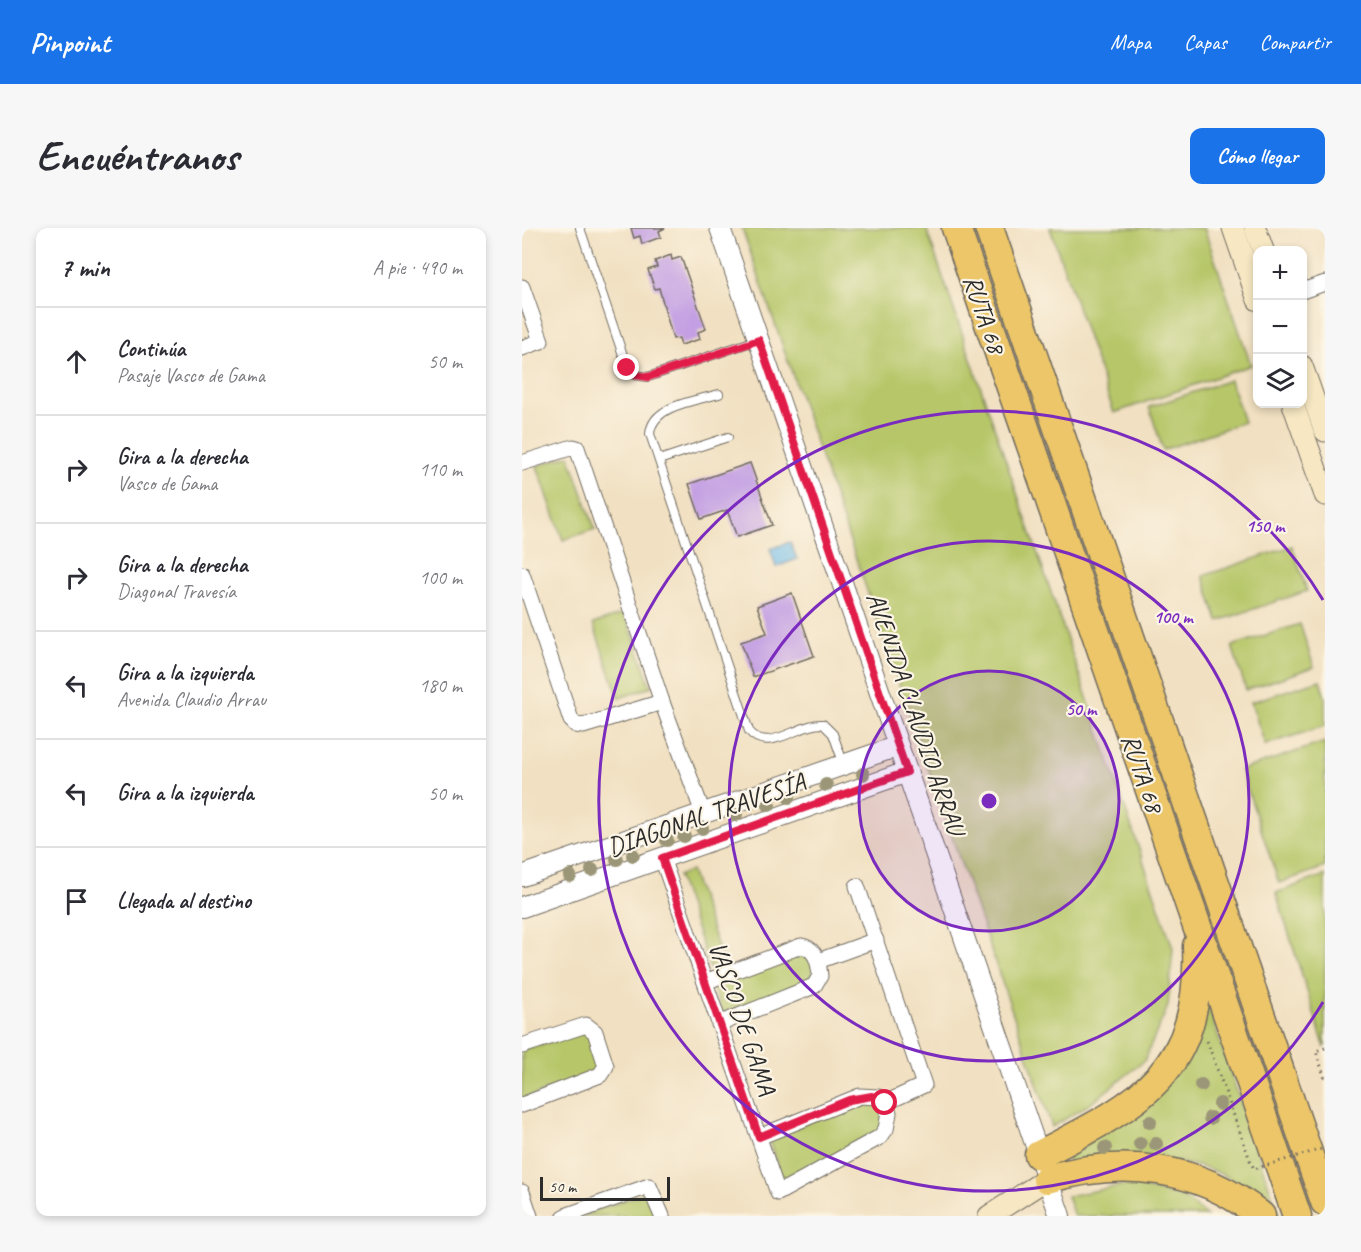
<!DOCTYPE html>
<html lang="es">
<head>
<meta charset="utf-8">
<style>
	:root { --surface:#fff; --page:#f7f7f7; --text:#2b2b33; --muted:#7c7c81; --line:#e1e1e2; --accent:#1a73e8 }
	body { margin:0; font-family:Caveat,sans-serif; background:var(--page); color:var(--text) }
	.controls { position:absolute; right:18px; top:18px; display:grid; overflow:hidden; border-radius:12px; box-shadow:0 3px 9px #0003 }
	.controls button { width:54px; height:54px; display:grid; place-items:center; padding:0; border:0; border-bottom:2px solid var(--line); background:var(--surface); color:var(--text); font:30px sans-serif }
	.scale { position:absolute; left:18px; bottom:15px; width:130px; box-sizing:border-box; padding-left:6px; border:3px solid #2b2b2b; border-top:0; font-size:16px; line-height:21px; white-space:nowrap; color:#2b2b2b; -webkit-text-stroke:4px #fcf5e5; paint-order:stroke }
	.stop { position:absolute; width:18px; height:18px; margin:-14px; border:4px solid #e11d48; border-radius:50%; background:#fff }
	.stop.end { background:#e11d48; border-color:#fff; box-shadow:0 2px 6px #0008 }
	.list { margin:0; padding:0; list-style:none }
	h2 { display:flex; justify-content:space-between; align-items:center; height:78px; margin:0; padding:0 24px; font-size:26px }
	h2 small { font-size:20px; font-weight:400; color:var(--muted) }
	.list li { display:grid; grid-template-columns:39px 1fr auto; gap:18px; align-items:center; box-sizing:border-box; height:108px; padding:0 24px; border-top:2px solid var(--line) }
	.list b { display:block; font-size:22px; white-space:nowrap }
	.list p { margin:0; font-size:20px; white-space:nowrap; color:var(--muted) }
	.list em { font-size:20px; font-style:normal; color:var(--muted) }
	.icon { flex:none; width:33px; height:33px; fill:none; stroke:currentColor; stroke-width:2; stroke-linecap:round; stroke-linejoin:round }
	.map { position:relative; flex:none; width:803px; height:988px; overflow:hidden; border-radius:12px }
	header { display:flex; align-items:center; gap:36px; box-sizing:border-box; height:84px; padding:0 30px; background:var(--accent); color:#fff }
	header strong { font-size:28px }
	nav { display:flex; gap:33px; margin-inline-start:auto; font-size:21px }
	.intro { display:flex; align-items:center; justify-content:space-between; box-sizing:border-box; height:144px; padding:0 36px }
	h1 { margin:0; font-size:42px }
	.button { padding:15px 27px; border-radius:12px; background:var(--accent); color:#fff; font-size:21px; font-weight:700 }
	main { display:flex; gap:36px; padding:0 36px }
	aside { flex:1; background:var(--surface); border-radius:12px; box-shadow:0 3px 9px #0003 }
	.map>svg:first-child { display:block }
	.green { fill:#b6c668; stroke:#70784a; stroke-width:1.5 }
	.water { fill:#6ebbe8; stroke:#4c738a; stroke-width:1.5 }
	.building { fill:#c39fe3 }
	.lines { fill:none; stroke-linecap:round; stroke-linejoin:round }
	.service-casing { stroke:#706a60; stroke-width:10 }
	.minor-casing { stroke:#706a60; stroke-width:17 }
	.tertiary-casing { stroke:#706a60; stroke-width:22 }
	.secondary-casing { stroke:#706a60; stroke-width:23 }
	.motorway-casing { stroke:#706a60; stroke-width:31 }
	.path { stroke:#706a60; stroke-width:3; stroke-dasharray:1.5 4.5; stroke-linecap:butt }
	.service { stroke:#fff; stroke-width:8 }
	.minor { stroke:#fff; stroke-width:15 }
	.tertiary { stroke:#fff; stroke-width:20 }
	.secondary { stroke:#f7e8c3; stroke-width:21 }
	.motorway { stroke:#ecc669; stroke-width:28 }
	.path-bridge { stroke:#706a60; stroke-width:3; stroke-dasharray:1.5 4.5; stroke-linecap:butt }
	.tree { fill:#9b9678 }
	.route { stroke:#e11d48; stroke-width:8 }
	.ring { fill:none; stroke:#7b2cbf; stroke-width:3 }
	.labels { text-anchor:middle; stroke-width:4.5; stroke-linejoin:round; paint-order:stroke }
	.street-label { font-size:26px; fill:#2b2b2b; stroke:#fcf5e5 }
	.centre { fill:#7b2cbf; stroke:#fcf5e5; stroke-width:3 }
	.ring-label { font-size:18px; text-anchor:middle; font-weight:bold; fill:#7b2cbf; stroke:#fcf5e5; stroke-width:4.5; stroke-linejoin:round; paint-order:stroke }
</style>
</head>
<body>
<header>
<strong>Pinpoint</strong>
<nav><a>Mapa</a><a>Capas</a><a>Compartir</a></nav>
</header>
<div class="intro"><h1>Encuéntranos</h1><a class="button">Cómo llegar</a></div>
<main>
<aside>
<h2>7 min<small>A pie · 490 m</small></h2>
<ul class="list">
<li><svg class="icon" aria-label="ahead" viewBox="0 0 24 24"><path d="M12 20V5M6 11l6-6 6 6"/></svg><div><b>Continúa</b><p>Pasaje Vasco de Gama</p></div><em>50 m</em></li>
<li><svg class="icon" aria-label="right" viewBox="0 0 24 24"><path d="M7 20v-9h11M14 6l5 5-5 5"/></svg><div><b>Gira a la derecha</b><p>Vasco de Gama</p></div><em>110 m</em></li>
<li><svg class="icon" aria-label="right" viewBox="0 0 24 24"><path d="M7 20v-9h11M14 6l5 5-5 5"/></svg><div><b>Gira a la derecha</b><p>Diagonal Travesía</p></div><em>100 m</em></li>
<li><svg class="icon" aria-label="left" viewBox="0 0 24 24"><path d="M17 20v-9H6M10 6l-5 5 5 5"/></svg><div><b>Gira a la izquierda</b><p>Avenida Claudio Arrau</p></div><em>180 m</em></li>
<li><svg class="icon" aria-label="left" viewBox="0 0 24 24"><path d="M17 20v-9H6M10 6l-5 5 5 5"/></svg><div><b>Gira a la izquierda</b></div><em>50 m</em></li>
<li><svg class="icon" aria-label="arrive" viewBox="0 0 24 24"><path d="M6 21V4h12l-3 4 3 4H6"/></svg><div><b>Llegada al destino</b></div></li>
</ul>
</aside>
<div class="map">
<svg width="803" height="988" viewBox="0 0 803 988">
	<rect width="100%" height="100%" fill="#fcf5e5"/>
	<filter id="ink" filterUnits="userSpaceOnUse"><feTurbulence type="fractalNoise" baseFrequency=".0167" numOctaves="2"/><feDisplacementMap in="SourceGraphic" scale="12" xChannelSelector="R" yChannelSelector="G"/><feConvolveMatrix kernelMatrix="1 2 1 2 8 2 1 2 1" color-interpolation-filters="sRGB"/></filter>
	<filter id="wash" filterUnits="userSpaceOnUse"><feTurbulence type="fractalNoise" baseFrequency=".008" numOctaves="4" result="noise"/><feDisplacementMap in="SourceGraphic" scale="24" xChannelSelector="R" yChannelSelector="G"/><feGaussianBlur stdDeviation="1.35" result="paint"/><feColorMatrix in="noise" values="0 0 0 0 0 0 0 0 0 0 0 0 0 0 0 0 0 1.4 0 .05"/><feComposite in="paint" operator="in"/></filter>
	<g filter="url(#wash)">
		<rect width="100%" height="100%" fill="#f1e0c1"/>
		<g class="green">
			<path d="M220 0H404L651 720 646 778 622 833 568 876 530 899Z"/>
			<path d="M528 0H682L729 137 592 185Z"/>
			<path d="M708 152 722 194 641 222 627 179Z"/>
			<path d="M47 227 73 301 41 312 15 238Z"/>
			<path d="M770 318 785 363 696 393 681 348Z"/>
			<path d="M103 385 129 459 97 470 71 396Z"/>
			<path d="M778 396 792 439 724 462 710 418Z"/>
			<path d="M798 452 803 469V498L743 517 729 474Z"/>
			<path d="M803 514V639L757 655 719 542Z"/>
			<path d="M169 643 202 736 188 741 156 648Z"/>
			<path d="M803 647V820L754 665Z"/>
			<path d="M278 725C290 729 294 741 288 753L200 785 190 757Z"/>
			<path d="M684 772 757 988C738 973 720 955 697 945 650 925 600 935 550 938L545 930 565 916Z"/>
			<path d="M70 803 81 836 77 844 0 872V821Z"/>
			<path d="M340 873 360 879 361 900 262 957 246 910Z"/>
			<path d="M607 956 663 970 685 988H552L545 968Z"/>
			<path d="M125 964 134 988H57Z"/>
		</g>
		<path class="water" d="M268 314 275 331 254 339 248 321Z"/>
		<g id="blocks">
			<g class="building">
				<path d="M109 0H143L137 3 139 9 120 16 118 8 112 10Z"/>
				<path d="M149 27 150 32 159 29 184 101 176 104 178 111 159 117 157 110 151 111 137 60 133 61 126 42 135 39 133 33Z"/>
				<path d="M228 235 250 297 215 309 205 282 179 291 167 256Z"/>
				<path d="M270 365 292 428 231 449 219 414 245 405 235 378Z"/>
			</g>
		</g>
	</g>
	<g filter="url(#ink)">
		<use href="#blocks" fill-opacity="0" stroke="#706a60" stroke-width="1.5"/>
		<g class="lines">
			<defs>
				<g id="service">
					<path d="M58 0 105 139 113 147 126 149 235 112"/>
					<path d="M197 166C173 173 130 177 128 206L227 503C246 527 278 494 301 496L311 506 322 537"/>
					<path d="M137 232 206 209"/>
				</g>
				<g id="minor">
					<path d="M0 59 19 113 0 120"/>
					<path d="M780 63 803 55"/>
					<path d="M0 235 51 219 55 220 140 474 181 585"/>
					<path d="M0 346 49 492 54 497 61 498 140 474"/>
					<path d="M140 630 256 965 358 909 364 901 367 885 356 869 338 868 237 909"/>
					<path d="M335 658 402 857 363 875"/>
					<path d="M296 733 354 712"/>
					<path d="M183 754 279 718C294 720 297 735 298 748L292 758 197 796"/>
					<path d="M0 818 64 797 73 804 84 838 78 847 0 877"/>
					<path d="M0 964 8 988"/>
					<path d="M43 988 127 958 140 988"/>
				</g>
				<g id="tertiary">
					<path d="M198 0 538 988"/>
					<path d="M0 648 376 518"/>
					<path d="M0 679 385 544"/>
				</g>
				<g id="secondary">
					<path d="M711 0 736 72"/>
					<path d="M733 0 741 22"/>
					<path d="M780 138 803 203"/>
					<path d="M771 176 803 267"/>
					<path d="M467 988 525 951"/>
				</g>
				<g id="motorway">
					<path d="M434 0 775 988"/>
					<path d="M467 0 803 974"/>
					<path d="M517 927C618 875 680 846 675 718"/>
					<path d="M525 951C600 929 677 937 739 988"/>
				</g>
			</defs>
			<use href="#service" class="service-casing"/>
			<use href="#minor" class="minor-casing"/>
			<use href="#tertiary" class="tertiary-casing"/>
			<use href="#secondary" class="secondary-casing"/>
			<use href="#motorway" class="motorway-casing"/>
			<g class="path">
				<path d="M685 813 728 932"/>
				<path d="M803 820 794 823 803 851"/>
			</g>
			<use href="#service" class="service"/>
			<use href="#minor" class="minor"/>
			<use href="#tertiary" class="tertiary"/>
			<use href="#secondary" class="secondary"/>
			<use href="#motorway" class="motorway"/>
			<path class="path-bridge" d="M728 932 732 941 803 920"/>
		</g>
		<g class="tree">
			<circle cx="341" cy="546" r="7"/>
			<circle cx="304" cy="557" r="7"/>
			<circle cx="267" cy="569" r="7"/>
			<circle cx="247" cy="577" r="7"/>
			<circle cx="214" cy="587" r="7"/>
			<circle cx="180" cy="600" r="7"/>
			<circle cx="162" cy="608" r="7"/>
			<circle cx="145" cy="612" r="7"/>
			<circle cx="111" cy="627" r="7"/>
			<circle cx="95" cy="631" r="7"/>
			<circle cx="70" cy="642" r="7"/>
			<circle cx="48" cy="648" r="7"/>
			<circle cx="679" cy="857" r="7"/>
			<circle cx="698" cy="876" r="7"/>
			<circle cx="688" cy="890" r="7"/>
			<circle cx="628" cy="894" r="7"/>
			<circle cx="618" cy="916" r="7"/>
			<circle cx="634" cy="916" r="7"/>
			<circle cx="583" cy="920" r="7"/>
		</g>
	</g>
	<g class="lines" filter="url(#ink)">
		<path class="route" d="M105 140 113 147 126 149 237 112 385 544 140 630 237 909 327 872 350 868 363 875"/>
	</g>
	<circle cx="467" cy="573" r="130" fill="#7b2cbf" fill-opacity=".12"/>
	<g class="ring">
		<circle cx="467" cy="573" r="130"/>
		<circle cx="467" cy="573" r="260"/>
		<path d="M801 774A390 390 0 1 1 801 372"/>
	</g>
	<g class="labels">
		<g class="street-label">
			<text transform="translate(463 86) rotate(71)" y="9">RUTA 68</text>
			<text transform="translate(394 485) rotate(71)" y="9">AVENIDA CLAUDIO ARRAU</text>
			<text transform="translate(621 545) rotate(71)" y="9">RUTA 68</text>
			<text transform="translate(184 586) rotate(-19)" y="9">DIAGONAL TRAVESÍA</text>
			<text transform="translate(221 790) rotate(71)" y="9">VASCO DE GAMA</text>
		</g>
	</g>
	<circle cx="467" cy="573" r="9" class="centre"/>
	<g class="ring-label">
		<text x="743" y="304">150 m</text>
		<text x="651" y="395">100 m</text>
		<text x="559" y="487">50 m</text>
	</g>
</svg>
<div class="controls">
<button>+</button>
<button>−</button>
<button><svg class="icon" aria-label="layers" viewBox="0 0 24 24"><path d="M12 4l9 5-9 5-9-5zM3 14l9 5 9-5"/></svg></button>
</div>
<div class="scale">50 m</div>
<div class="stop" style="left:363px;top:875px"></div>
<div class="stop end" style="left:105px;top:140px"></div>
</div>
</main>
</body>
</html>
